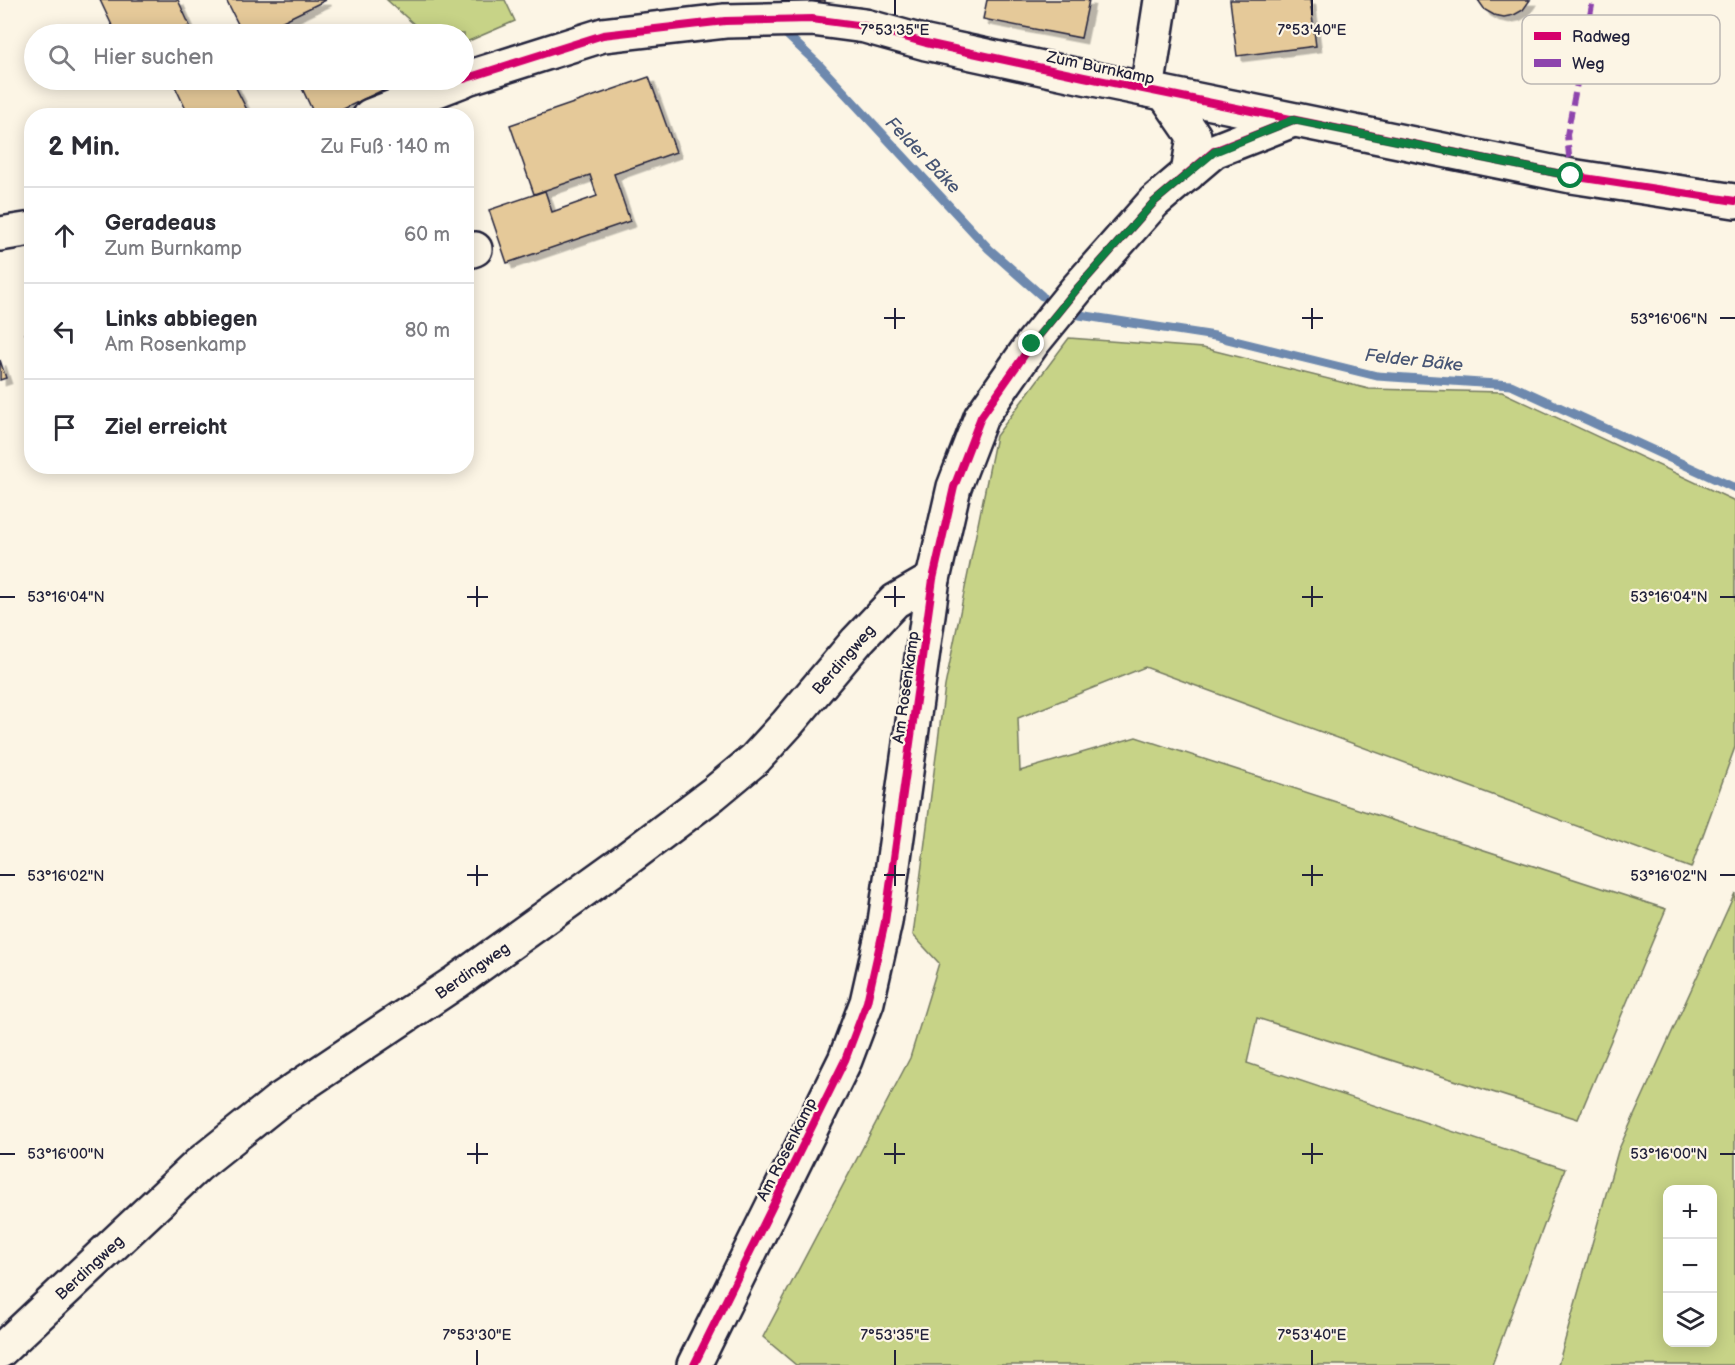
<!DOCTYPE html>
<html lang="de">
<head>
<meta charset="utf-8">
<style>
	:root { --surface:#fff; --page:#f7f7f7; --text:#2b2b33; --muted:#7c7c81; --line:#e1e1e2 }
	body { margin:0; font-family:"Balsamiq Sans",sans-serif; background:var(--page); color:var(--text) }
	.controls { position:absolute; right:18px; bottom:18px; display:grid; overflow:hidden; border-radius:12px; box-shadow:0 3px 15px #0003 }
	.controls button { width:54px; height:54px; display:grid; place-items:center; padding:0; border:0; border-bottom:2px solid var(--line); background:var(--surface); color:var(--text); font:30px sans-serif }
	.stop { position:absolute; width:18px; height:18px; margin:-14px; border:4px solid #0b8043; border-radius:50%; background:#fff }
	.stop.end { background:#0b8043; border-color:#fff; box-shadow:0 2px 6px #0008 }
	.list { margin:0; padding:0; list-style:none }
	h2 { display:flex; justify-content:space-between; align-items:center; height:78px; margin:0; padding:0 24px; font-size:26px }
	h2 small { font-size:20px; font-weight:400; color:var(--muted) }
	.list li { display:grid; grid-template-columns:39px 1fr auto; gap:18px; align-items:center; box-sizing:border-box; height:96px; padding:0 24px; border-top:2px solid var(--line) }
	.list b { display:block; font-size:22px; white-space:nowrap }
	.list p { margin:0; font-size:20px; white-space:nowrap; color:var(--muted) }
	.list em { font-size:20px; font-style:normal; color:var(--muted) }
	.icon { flex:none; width:33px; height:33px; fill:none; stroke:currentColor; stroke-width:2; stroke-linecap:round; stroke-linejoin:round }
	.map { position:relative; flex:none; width:1735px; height:1365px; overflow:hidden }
	.search { position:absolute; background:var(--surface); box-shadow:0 3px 15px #0003; left:24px; top:24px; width:450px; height:66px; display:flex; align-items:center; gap:15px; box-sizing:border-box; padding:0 21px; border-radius:33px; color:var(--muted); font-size:22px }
	.panel { position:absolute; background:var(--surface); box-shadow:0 3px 15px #0003; left:24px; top:108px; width:450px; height:366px; border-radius:24px }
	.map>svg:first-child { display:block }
	.green { fill:#c7d387; stroke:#747a61; stroke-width:1.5; fill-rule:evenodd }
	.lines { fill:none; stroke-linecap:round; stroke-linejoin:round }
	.stream { stroke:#6e89ae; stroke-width:9 }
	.building { fill:#e5c999; stroke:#22223b; stroke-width:1.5; filter:url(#shadow) }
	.minor-casing { stroke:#22223b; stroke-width:38 }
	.minor { stroke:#fcf5e5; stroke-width:33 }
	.quiet { stroke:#8e44ad; stroke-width:6; stroke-dasharray:12 6; stroke-linecap:butt }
	.cycleway-casing { stroke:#fcf5e5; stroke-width:11 }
	.cycleway { stroke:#d6006c; stroke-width:8 }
	.route { stroke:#0b8043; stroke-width:8 }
	.ticks { fill:none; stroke:#22223b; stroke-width:2 }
	.labels { text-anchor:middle; stroke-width:4.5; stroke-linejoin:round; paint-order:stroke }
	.street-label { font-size:16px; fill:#22223b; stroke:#fcf5e5 }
	.water-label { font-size:18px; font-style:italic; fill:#485675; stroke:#fcf5e5 }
	.key { fill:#fcf5e5; stroke:#bbb6b2; stroke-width:1.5 }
	.key-label { font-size:16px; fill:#22223b }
	.ticks-label { font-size:15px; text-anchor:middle; fill:#22223b; stroke:#fcf5e5; stroke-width:4.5; stroke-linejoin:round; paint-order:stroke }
</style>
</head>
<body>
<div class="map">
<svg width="1735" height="1365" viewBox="0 0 1735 1365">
	<defs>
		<filter id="shadow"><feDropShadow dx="5.5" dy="5.5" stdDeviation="0" flood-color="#0004"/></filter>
	</defs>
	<rect width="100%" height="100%" fill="#fcf5e5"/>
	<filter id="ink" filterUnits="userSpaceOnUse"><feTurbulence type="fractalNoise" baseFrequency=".0167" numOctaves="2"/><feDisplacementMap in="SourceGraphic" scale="12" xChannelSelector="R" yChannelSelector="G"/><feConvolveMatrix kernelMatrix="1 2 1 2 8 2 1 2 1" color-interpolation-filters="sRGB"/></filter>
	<g filter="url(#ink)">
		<g class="green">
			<path d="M387 0H505L515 21 464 43V34H425Z"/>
			<path d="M1069 338 1203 348 1369 389 1502 392 1735 501V747L1691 868 1145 667 1018 718 1020 771 1136 737 1666 909 1578 1119 1257 1018 1247 1063 1565 1169 1492 1365H796L763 1337 910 1058 939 963 913 935 945 686 996 436Z"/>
			<path d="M1735 893V1365H1558L1618 1151ZM1668 1190H1712V1342H1668Z"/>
		</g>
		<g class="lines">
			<g class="stream">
				<path d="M784 32 819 65 989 249 1042 296"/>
				<path d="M1073 314 1215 336 1377 376 1511 385 1735 488"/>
			</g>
		</g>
		<g class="building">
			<path d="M100 0H178L190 26 171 34H116Z"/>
			<path d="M226 0H326L256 34H243Z"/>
			<path d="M781 0H825V6Z"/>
			<path d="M987 0H1089L1081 38 983 19Z"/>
			<path d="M1230 0H1310L1316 46 1237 56Z"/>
			<path d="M1478 0H1530L1523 10 1514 15 1504 17 1494 15 1485 10Z"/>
			<path d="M649 77 676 152 614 174 630 221 507 263 489 210 545 191 552 212 597 196 590 175 534 194 510 125Z"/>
			<path d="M172 80H232L250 116H189Z"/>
			<path d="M314 80H382L387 88 329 116H315L301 86Z"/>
			<path d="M32 331V350L25 333Z"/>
			<path d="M0 360 6 378 0 380Z"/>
		</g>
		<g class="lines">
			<defs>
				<g id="minor">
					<path d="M464 79 603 35 725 21 812 19 865 26 926 43 1084 77 1571 176 1735 201"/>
					<path d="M1147 90 1161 0"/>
					<path d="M1165 94 1194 136 1188 174"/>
					<path d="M370 116 463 80"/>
					<path d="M0 234 32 229"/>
					<path d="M466 252 475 249"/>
					<path d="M0 1351 198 1165 278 1101 456 982 627 859 713 794 755 759 787 724 857 641 895 601 933 579"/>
					<path d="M694 1365 845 1060 867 1002 885 922 933 579 954 487 981 417 1032 344 1076 290 1154 202 1214 151 1293 120"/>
				</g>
			</defs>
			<use href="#minor" class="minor-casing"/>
			<use href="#minor" class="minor"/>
			<path class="quiet" d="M1571 176 1567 135 1593 0"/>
			<defs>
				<g id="cycleway">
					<path d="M464 79 603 35 725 21 812 19 865 26 926 43 1084 77 1571 176 1735 201"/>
					<path d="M694 1365 845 1060 867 1002 885 922 933 579 954 487 981 417 1032 344 1076 290 1154 202 1214 151 1293 120"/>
				</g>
			</defs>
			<use href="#cycleway" class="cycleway-casing"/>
			<use href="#cycleway" class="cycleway"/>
		</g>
	</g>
	<g class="lines" filter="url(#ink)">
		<path class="route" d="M1032 344 1076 290 1154 202 1214 152 1293 120 1571 176"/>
	</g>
	<path class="ticks" d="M895 0V15M1312 0V15M895 308V329M1312 308V329M884 318H905M1302 318H1323M1720 318H1735M477 586V607M895 586V607M1312 586V607M0 597H15M467 597H488M884 597H905M1302 597H1323M1720 597H1735M477 865V886M895 865V886M1312 865V886M0 875H15M467 875H488M884 875H905M1302 875H1323M1720 875H1735M477 1143V1164M895 1143V1164M1312 1143V1164M0 1154H15M467 1154H488M884 1154H905M1302 1154H1323M1720 1154H1735M477 1350V1365M895 1350V1365M1312 1350V1365"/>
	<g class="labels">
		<g class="street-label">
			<text transform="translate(1101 67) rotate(12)" y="6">Zum Burnkamp</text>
			<text transform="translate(843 659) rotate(-49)" y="6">Berdingweg</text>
			<text transform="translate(905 687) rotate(-82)" y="6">Am Rosenkamp</text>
			<text transform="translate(472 970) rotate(-35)" y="6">Berdingweg</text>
			<text transform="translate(786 1149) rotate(-63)" y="6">Am Rosenkamp</text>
			<text transform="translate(89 1267) rotate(-43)" y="6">Berdingweg</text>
		</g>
		<g class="water-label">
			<text transform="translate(923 155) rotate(46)" y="6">Felder Bäke</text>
			<text transform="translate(1414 360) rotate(6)" y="6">Felder Bäke</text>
		</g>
	</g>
	<rect x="1522" y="15" width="198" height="69" rx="9" class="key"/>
	<rect x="1534" y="32" width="27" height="8" fill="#d6006c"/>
	<rect x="1534" y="59" width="27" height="8" fill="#8e44ad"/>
	<g class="key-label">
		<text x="1572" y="42">Radweg</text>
		<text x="1572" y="69">Weg</text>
	</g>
	<g class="ticks-label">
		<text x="895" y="35">7°53'35"E</text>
		<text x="1312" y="35">7°53'40"E</text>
		<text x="1669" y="324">53°16'06"N</text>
		<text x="66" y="602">53°16'04"N</text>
		<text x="1669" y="602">53°16'04"N</text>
		<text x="66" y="881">53°16'02"N</text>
		<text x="1669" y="881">53°16'02"N</text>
		<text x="66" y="1159">53°16'00"N</text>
		<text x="1669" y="1159">53°16'00"N</text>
		<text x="477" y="1340">7°53'30"E</text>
		<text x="895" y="1340">7°53'35"E</text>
		<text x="1312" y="1340">7°53'40"E</text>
	</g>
</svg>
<div class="controls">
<button>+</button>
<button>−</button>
<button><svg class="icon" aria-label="layers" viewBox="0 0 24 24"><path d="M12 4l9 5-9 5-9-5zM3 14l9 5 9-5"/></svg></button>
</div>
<div class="stop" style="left:1571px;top:176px"></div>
<div class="stop end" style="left:1032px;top:344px"></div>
<div class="search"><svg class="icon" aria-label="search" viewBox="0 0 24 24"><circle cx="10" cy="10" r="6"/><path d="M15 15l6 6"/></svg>Hier suchen</div>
<section class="panel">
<h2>2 Min.<small>Zu Fuß · 140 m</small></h2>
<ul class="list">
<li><svg class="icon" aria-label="ahead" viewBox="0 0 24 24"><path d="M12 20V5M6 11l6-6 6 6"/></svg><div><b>Geradeaus</b><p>Zum Burnkamp</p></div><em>60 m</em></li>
<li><svg class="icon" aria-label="left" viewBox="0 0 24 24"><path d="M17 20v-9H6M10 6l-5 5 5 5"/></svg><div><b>Links abbiegen</b><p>Am Rosenkamp</p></div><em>80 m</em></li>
<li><svg class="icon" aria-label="arrive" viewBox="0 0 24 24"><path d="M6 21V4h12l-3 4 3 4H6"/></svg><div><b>Ziel erreicht</b></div></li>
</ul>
</section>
</div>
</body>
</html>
